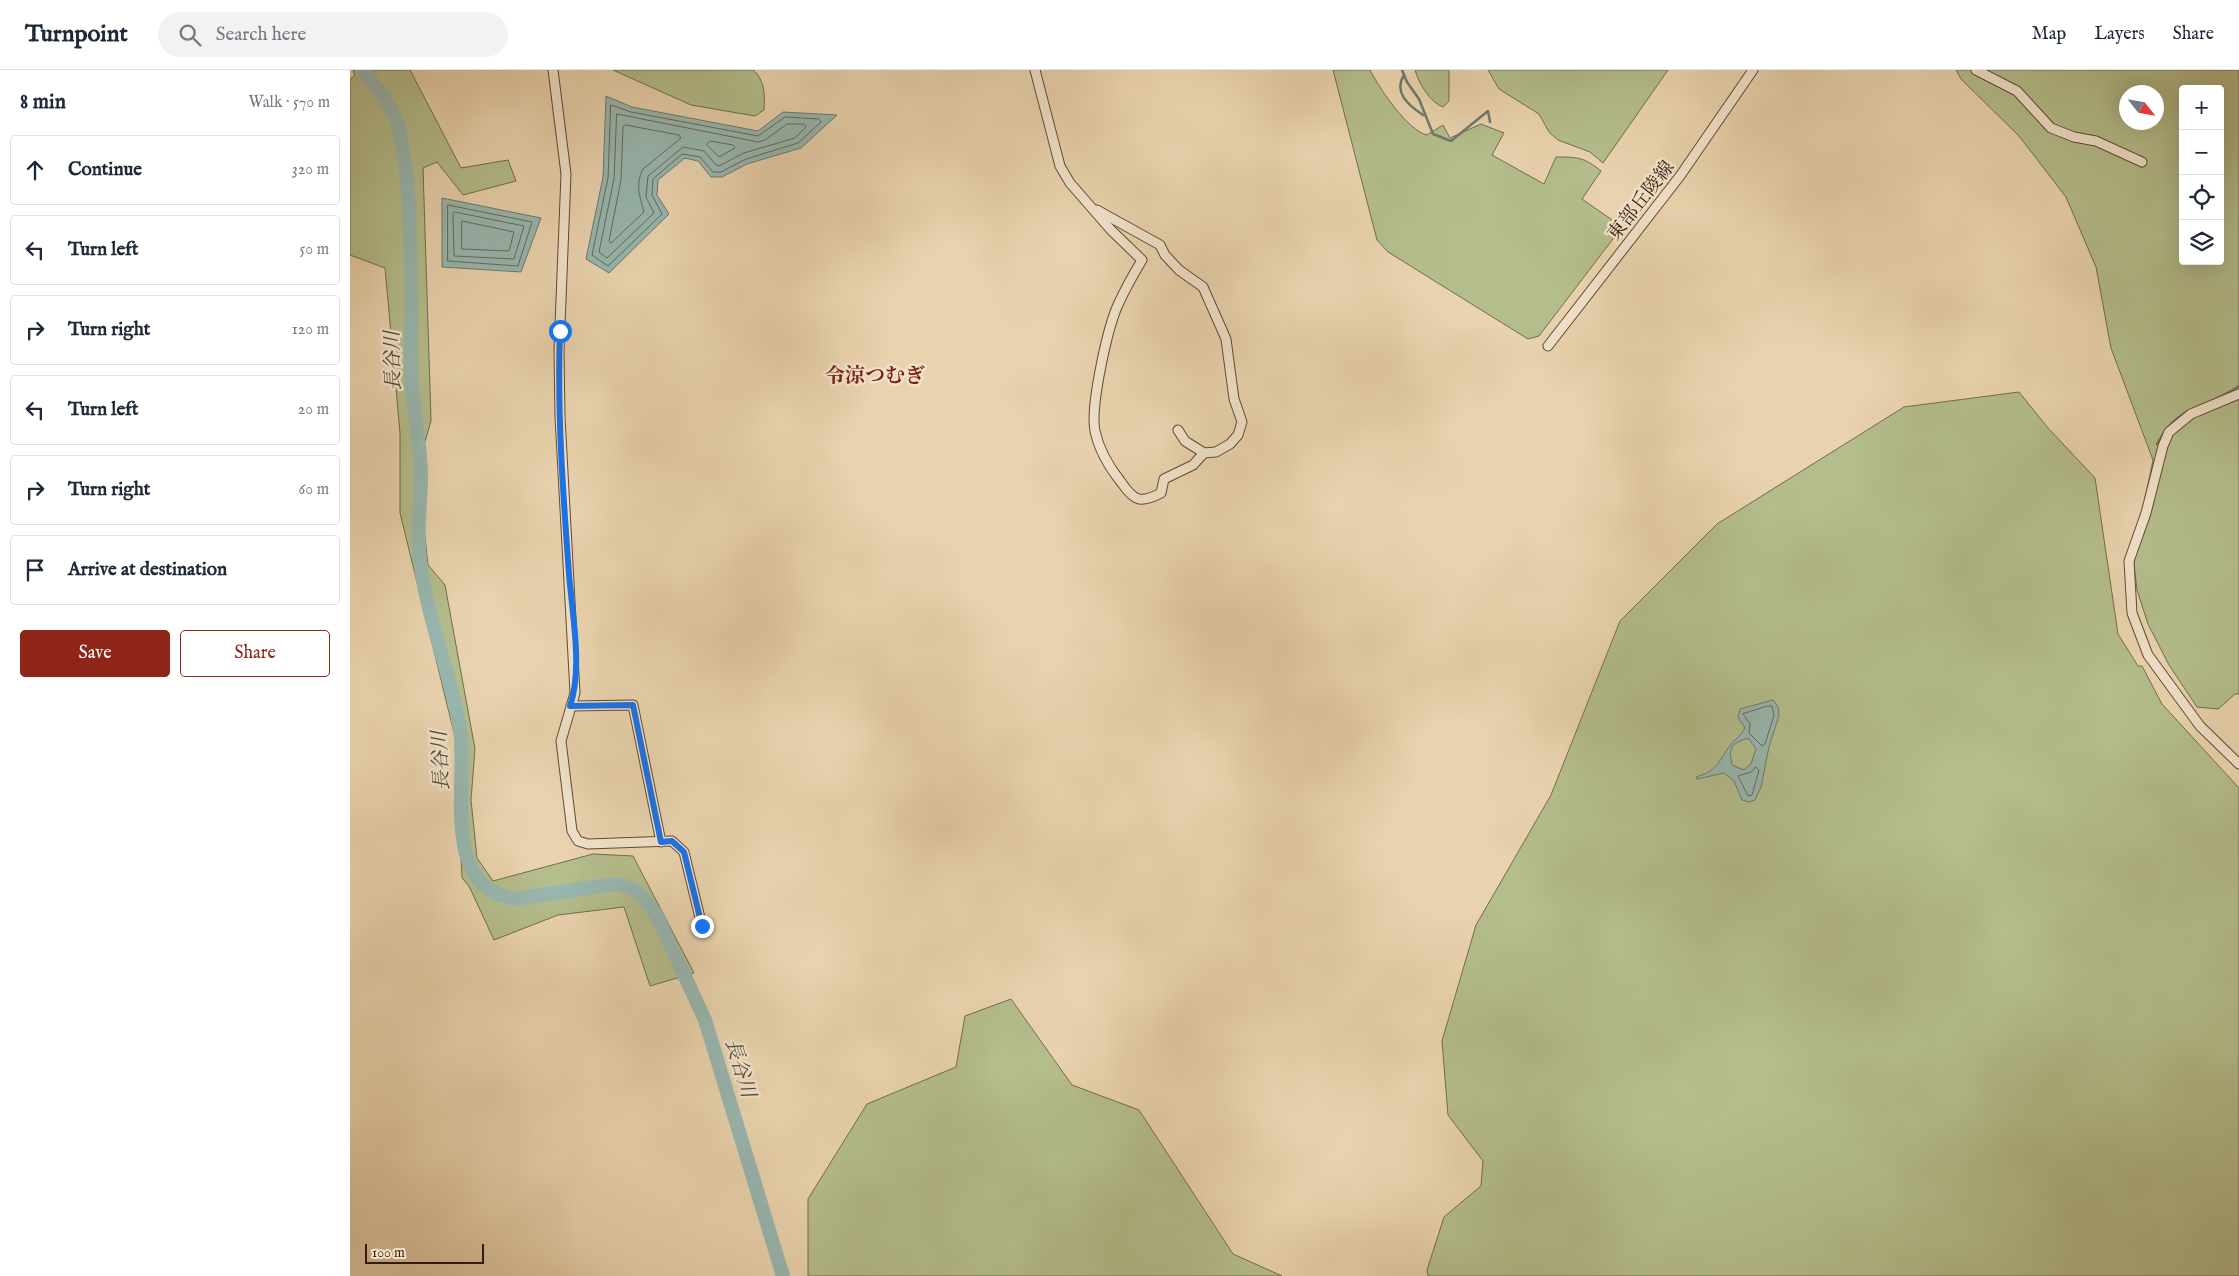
<!DOCTYPE html>
<html lang="en">
<head>
<meta charset="utf-8">
<style>
	:root { --surface:#fff; --page:#f2f2f3; --text:#1f2937; --muted:#747a83; --line:#e0e1e3; --accent:#8f2418 }
	body { margin:0; font-family:"IM FELL English","Noto Serif JP",serif; background:var(--page); color:var(--text) }
	.controls { position:absolute; right:15px; top:15px; display:grid; overflow:hidden; border-radius:5px; box-shadow:0 5px 20px #0002 }
	.controls button { width:45px; height:45px; display:grid; place-items:center; padding:0; border:0; border-bottom:1px solid var(--line); background:var(--surface); color:var(--text); font:25px sans-serif }
	.compass { position:absolute; left:1769px; top:15px; width:45px; height:45px; border-radius:50%; background:var(--surface); box-shadow:0 5px 20px #0002; rotate:121deg }
	.scale { position:absolute; left:15px; bottom:12px; width:119px; box-sizing:border-box; padding-left:5px; border:2px solid #351c09; border-top:0; font-size:14px; line-height:18px; white-space:nowrap; color:#351c09; -webkit-text-stroke:4px #f1e2ca; paint-order:stroke }
	.stop { position:absolute; width:15px; height:15px; margin:-11px; border:4px solid #1a73e8; border-radius:50%; background:#fff }
	.stop.end { background:#1a73e8; border-color:#fff; box-shadow:0 1px 5px #0008 }
	.list { margin:0; padding:0; list-style:none }
	h2 { display:flex; justify-content:space-between; align-items:center; height:65px; margin:0; padding:0 20px; font-size:21px }
	h2 small { font-size:16px; font-weight:400; color:var(--muted) }
	.list li { display:grid; grid-template-columns:32px 1fr auto; gap:15px; align-items:center; box-sizing:border-box; height:70px; margin:0 10px 10px; padding:0 10px; border:1px solid var(--line); border-radius:5px }
	.list b { display:block; font-size:19px; white-space:nowrap }
	.list em { font-size:16px; font-style:normal; color:var(--muted) }
	.actions { display:flex; gap:10px; padding:15px 20px }
	.actions a { flex:1; padding:11px 0; border:1px solid var(--accent); border-radius:5px; text-align:center; font-size:18px; color:var(--accent) }
	.actions .main { background:var(--accent); color:#fff }
	.icon { flex:none; width:28px; height:28px; fill:none; stroke:currentColor; stroke-width:2; stroke-linecap:round; stroke-linejoin:round }
	.map { position:relative; flex:none; width:1889px; height:1206px; overflow:hidden }
	header { display:flex; align-items:center; gap:30px; box-sizing:border-box; height:70px; padding:0 25px; background:var(--surface); border-bottom:1px solid var(--line) }
	header strong { font-size:24px }
	nav { display:flex; gap:28px; margin-inline-start:auto; font-size:18px }
	.search { width:350px; height:45px; background:var(--page); display:flex; align-items:center; gap:12px; box-sizing:border-box; padding:0 18px; border-radius:28px; color:var(--muted); font-size:19px }
	main { display:flex }
	aside { flex:1; background:var(--surface) }
	.map>svg:first-child { display:block }
	.green { fill:#b4bd8c; stroke:#746c4a; fill-rule:evenodd }
	.water { fill:#98b7b0; stroke:#70796d; fill-rule:evenodd }
	.lines { fill:none; stroke-linecap:round; stroke-linejoin:round }
	.shore { stroke:#666a5c; stroke-width:1 }
	.stream { stroke:#70796d; stroke-width:2.5 }
	.river { stroke:#98b7b0; stroke-width:14 }
	.minor-casing { stroke:#624a32; stroke-width:11 }
	.minor { stroke:#f1e2ca; stroke-width:9 }
	.route { stroke:#1a73e8; stroke-width:6 }
	.labels { text-anchor:middle; stroke-width:5; stroke-linejoin:round; paint-order:stroke }
	.street-label { font-size:19px; fill:#351c09; stroke:#f1e2ca }
	.water-label { font-size:20px; font-style:italic; fill:#534a3b; stroke:#f1e2ca }
	.neighbourhood-label { font-size:20px; font-weight:bold; fill:#7a1f14; stroke:#f1e2ca }
</style>
</head>
<body>
<header>
<strong>Turnpoint</strong>
<div class="search"><svg class="icon" aria-label="search" viewBox="0 0 24 24"><circle cx="10" cy="10" r="6"/><path d="M15 15l6 6"/></svg>Search here</div>
<nav><a>Map</a><a>Layers</a><a>Share</a></nav>
</header>
<main>
<aside>
<h2>8 min<small>Walk · 570 m</small></h2>
<ul class="list">
<li><svg class="icon" aria-label="ahead" viewBox="0 0 24 24"><path d="M12 20V5M6 11l6-6 6 6"/></svg><div><b>Continue</b></div><em>320 m</em></li>
<li><svg class="icon" aria-label="left" viewBox="0 0 24 24"><path d="M17 20v-9H6M10 6l-5 5 5 5"/></svg><div><b>Turn left</b></div><em>50 m</em></li>
<li><svg class="icon" aria-label="right" viewBox="0 0 24 24"><path d="M7 20v-9h11M14 6l5 5-5 5"/></svg><div><b>Turn right</b></div><em>120 m</em></li>
<li><svg class="icon" aria-label="left" viewBox="0 0 24 24"><path d="M17 20v-9H6M10 6l-5 5 5 5"/></svg><div><b>Turn left</b></div><em>20 m</em></li>
<li><svg class="icon" aria-label="right" viewBox="0 0 24 24"><path d="M7 20v-9h11M14 6l5 5-5 5"/></svg><div><b>Turn right</b></div><em>60 m</em></li>
<li><svg class="icon" aria-label="arrive" viewBox="0 0 24 24"><path d="M6 21V4h12l-3 4 3 4H6"/></svg><div><b>Arrive at destination</b></div></li>
</ul>
<div class="actions"><a class="main">Save</a><a>Share</a></div>
</aside>
<div class="map">
<svg width="1889" height="1206" viewBox="0 0 1889 1206">
	<rect width="100%" height="100%" fill="#e9d3ae"/>
	<filter id="stains"><feTurbulence type="fractalNoise" baseFrequency=".004" numOctaves="4"/><feColorMatrix values="0 0 0 0 .2 0 0 0 0 .09 0 0 0 0 .02 0 0 0 .5 -.17"/></filter>
	<radialGradient id="worn" r=".72"><stop offset=".6" stop-color="#630" stop-opacity="0"/><stop offset="1" stop-color="#630" stop-opacity=".3"/></radialGradient>
	<g class="green">
		<path d="M3 0H60L111 98 158 90 166 111 113 125 87 92 73 98 81 351 72 382 73 450 78 495 95 515 125 679 121 730 127 788 143 811 243 784 283 786 344 903 300 916 274 837 208 845 144 870 119 816 112 808 105 667 50 443V363L35 198 0 185V9L5 6Z"/>
		<path d="M263 0H403C415 10 415 26 414 40L405 46 341 35Z"/>
		<path d="M983 0H1020C1029 18 1058 61 1077 65L1093 55 1100 68 1131 54 1154 63 1142 85 1194 114 1206 87C1227 87 1234 87 1251 101L1232 129 1272 157 1189 266 1178 269 1038 182 1027 170Z"/>
		<path d="M1065 0H1099V31L1093 37C1080 32 1069 14 1065 0Z"/>
		<path d="M1138 0H1318L1253 93 1240 82 1208 70 1199 62 1189 44 1149 19Z"/>
		<path d="M1606 0H1889V624H1885L1868 639 1847 637 1819 595 1798 554 1787 520 1783 486 1803 390 1761 278 1746 197 1716 127 1669 66 1611 9ZM1833 19H1870V191H1833ZM1776 22H1806V52H1776Z"/>
		<path d="M1669 322 1698 358 1745 408 1768 564 1788 596H1792L1812 634 1889 718V1206H1078L1077 1200 1094 1147 1131 1116 1133 1091 1098 1045 1092 971 1126 855 1201 725 1270 551 1367 454 1554 337Z"/>
		<path d="M661 929 722 1015 789 1040 883 1184 932 1206H458V1129L517 1034 606 997 615 946Z"/>
	</g>
	<g class="water">
		<path d="M256 26 282 37 408 61 433 42 487 45 451 78 397 94 372 107H361L348 91 335 88 308 110 307 125 319 144 259 203 236 189 253 107Z"/>
		<path d="M92 128 191 148 171 202 92 197Z"/>
		<path d="M1423 630 1428 637 1429 645 1419 677 1411 717 1405 730 1399 732 1392 730 1384 711 1374 703 1347 709 1346 707C1370 700 1368 690 1382 673 1387 668 1391 665 1395 658L1388 647 1390 639ZM1394 669H1399L1406 679 1401 694 1394 700 1382 695 1380 683 1383 675Z"/>
	</g>
	<g class="lines">
		<g class="shore">
			<path d="M261 35 281 42 408 66 435 47 469 49 471 52 448 73 396 89 371 102H363L350 87 332 84 303 109 302 125 312 144 258 196 242 185 258 108Z"/>
			<path d="M267 44 408 72 415 70 437 54H454L456 57 445 68 394 83 369 96 366 95 354 81 333 77 298 106 296 127 304 143 257 188 249 182 264 109Z"/>
			<path d="M276 55 329 65 331 68 293 99C285 114 290 128 294 142L261 173 259 171 271 110 273 57Z"/>
			<path d="M360 71 383 75 385 78 369 87 357 75Z"/>
			<path d="M98 135 182 152 168 196 98 191Z"/>
			<path d="M105 142 174 156 164 189 104 186 103 144Z"/>
			<path d="M112 151 164 162 159 181 112 179Z"/>
			<path d="M1418 636H1422L1424 645 1415 674 1412 676 1399 663 1400 654 1393 644Z"/>
			<path d="M1406 697 1409 700 1402 725 1398 726 1388 706 1401 702Z"/>
		</g>
		<g class="stream">
			<path d="M1052 0 1057 12 1069 29 1083 64 1101 71 1138 41 1140 52"/>
			<path d="M1054 5C1043 22 1058 35 1073 45"/>
			<path d="M1807 374C1830 332 1854 340 1889 316"/>
		</g>
		<path class="river" d="M13 0C26 18 45 38 49 60 62 116 60 178 61 235 61 263 60 291 62 318 64 347 71 377 71 406 71 431 67 455 69 480 74 542 100 599 110 660 118 714 89 818 165 829L257 815H272L285 820 296 830 308 848 355 950 433 1206"/>
		<defs>
			<g id="minor">
				<path d="M203 0 216 104 209 280 210 347 225 623 211 671 222 761 228 771 238 774 322 771 334 782 352 856"/>
				<path d="M685 0 710 96 720 113 761 160 792 190C783 205 774 221 767 237 757 261 740 337 745 361 749 380 759 397 771 412 784 431 790 434 811 423L814 409 843 395 854 383"/>
				<path d="M1626 0 1667 21 1701 58 1724 67 1746 71 1792 92"/>
				<path d="M747 140 810 175 815 185 829 200 853 217 876 269 884 329 892 352 888 365 880 374 866 382 854 383 835 371 828 360"/>
				<path d="M1198 276 1330 106 1403 0"/>
				<path d="M1889 324 1841 344 1819 362 1813 376 1796 443 1779 491 1782 543 1798 585 1850 656 1889 694"/>
				<path d="M221 636 283 635 311 772"/>
			</g>
		</defs>
		<use href="#minor" class="minor-casing"/>
		<use href="#minor" class="minor"/>
	</g>
	<g class="lines">
		<path class="route" d="M210 261C207 342 213 423 219 504 222 543 233 599 220 636L283 635 311 772 322 771 334 782 352 856"/>
	</g>
	<g class="labels">
		<g class="street-label">
			<text transform="translate(1290 130) rotate(-52)" y="7">東部丘陵線</text>
		</g>
		<g class="water-label">
			<text transform="translate(42 291) rotate(-92)" y="7">長谷川</text>
			<text transform="translate(90 691) rotate(-93)" y="7">長谷川</text>
			<text transform="translate(391 998) rotate(73)" y="7">長谷川</text>
		</g>
		<g class="neighbourhood-label">
			<text x="525" y="312">令涼つむぎ</text>
		</g>
	</g>
	<rect width="100%" height="100%" filter="url(#stains)"/>
	<rect width="100%" height="100%" fill="url(#worn)"/>
</svg>
<div class="controls">
<button>+</button>
<button>−</button>
<button><svg class="icon" aria-label="locate" viewBox="0 0 24 24"><circle cx="12" cy="12" r="6"/><path d="M12 2v4M12 18v4M2 12h4M18 12h4"/></svg></button>
<button><svg class="icon" aria-label="layers" viewBox="0 0 24 24"><path d="M12 4l9 5-9 5-9-5zM3 14l9 5 9-5"/></svg></button>
</div>
<svg class="compass" viewBox="-18 -18 36 36"><path d="M0-13l5 13h-10z" fill="#e53935"/><path d="M0 13l5-13h-10z" fill="#747a83"/></svg>
<div class="scale">100 m</div>
<div class="stop" style="left:210px;top:261px"></div>
<div class="stop end" style="left:352px;top:856px"></div>
</div>
</main>
</body>
</html>
